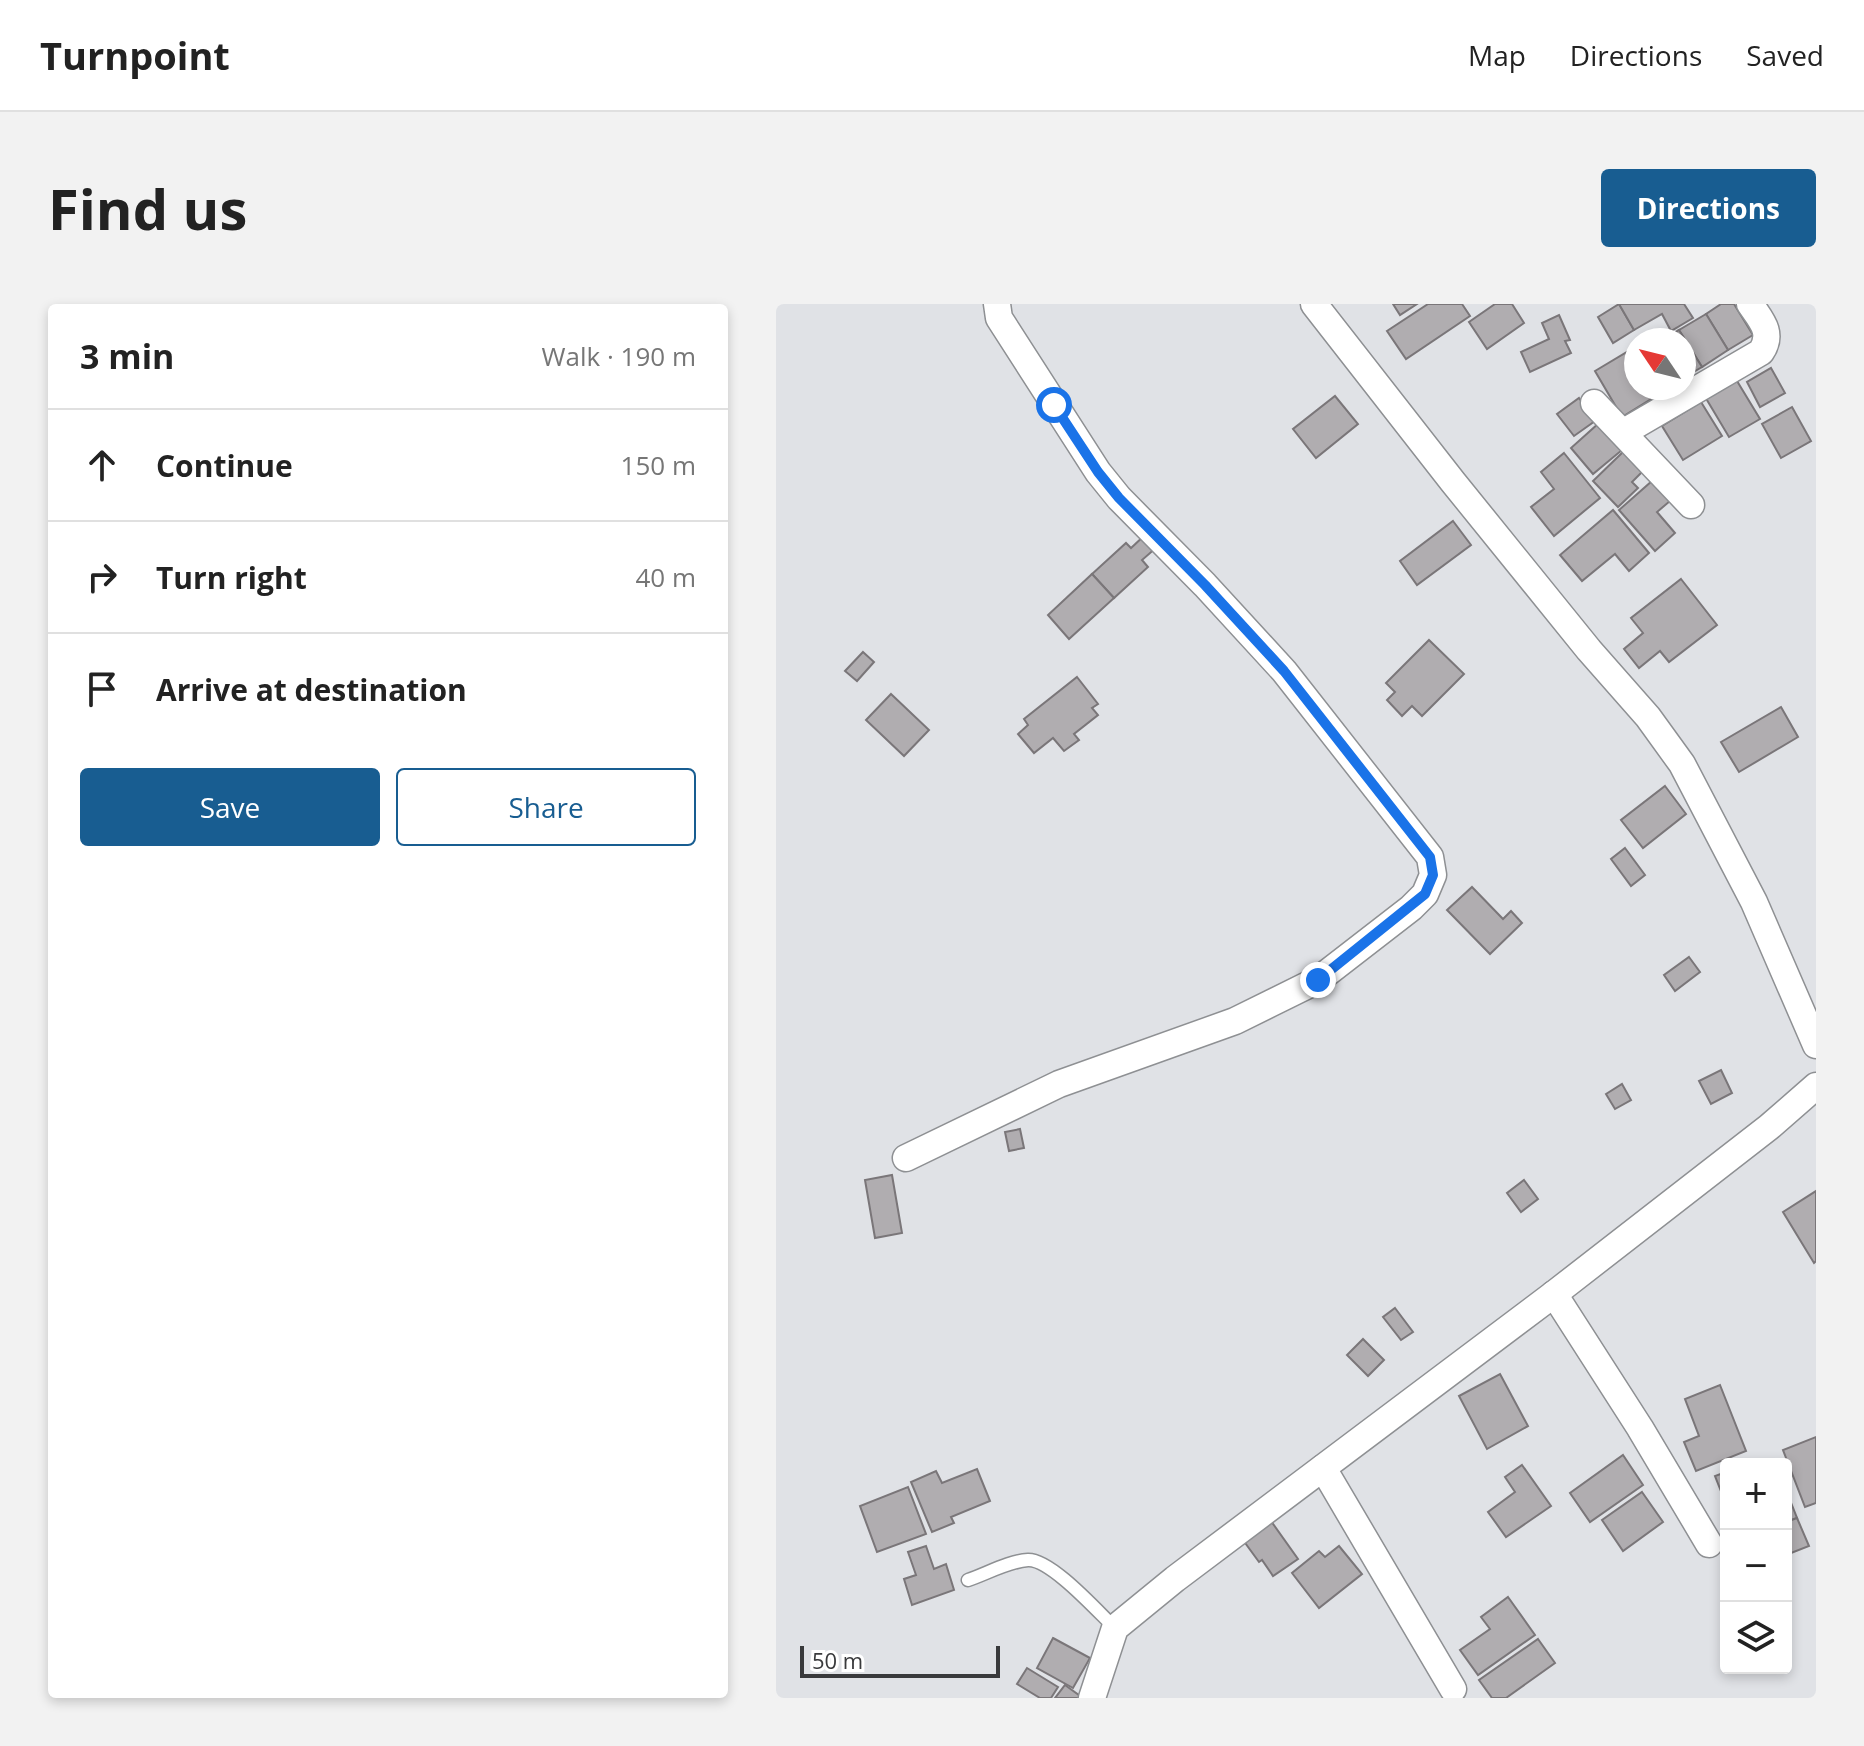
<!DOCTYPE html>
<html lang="en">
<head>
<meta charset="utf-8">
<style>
	:root { --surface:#fff; --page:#f2f2f2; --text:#222; --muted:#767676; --line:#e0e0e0; --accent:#185d91 }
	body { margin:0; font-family:"Open Sans",sans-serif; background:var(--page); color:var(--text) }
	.controls { position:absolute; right:24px; bottom:24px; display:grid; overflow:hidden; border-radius:8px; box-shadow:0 4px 12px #0003 }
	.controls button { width:72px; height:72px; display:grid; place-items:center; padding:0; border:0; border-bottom:2px solid var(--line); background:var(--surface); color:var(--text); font:40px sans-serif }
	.compass { position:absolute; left:848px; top:24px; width:72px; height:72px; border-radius:50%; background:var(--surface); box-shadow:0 4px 12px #0003; rotate:305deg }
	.scale { position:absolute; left:24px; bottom:20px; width:200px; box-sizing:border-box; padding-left:8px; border:4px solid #393a3c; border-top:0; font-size:22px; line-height:28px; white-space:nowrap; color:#393a3c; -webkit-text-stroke:6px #fff; paint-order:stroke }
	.stop { position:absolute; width:24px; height:24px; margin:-18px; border:6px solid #1a73e8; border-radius:50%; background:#fff }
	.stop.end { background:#1a73e8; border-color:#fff; box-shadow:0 2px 8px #0008 }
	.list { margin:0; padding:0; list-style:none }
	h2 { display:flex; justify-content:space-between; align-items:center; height:104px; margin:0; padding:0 32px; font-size:34px }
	h2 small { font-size:26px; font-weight:400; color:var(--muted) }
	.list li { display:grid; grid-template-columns:52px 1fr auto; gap:24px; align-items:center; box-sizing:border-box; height:112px; padding:0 32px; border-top:2px solid var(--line) }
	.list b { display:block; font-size:30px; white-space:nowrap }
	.list em { font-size:26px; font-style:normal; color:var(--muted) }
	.actions { display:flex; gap:16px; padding:24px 32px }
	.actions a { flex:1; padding:18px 0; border:2px solid var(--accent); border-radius:8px; text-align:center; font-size:28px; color:var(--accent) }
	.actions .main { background:var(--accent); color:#fff }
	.icon { flex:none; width:44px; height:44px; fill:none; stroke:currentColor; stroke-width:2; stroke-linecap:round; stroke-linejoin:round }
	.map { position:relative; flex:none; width:1040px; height:1394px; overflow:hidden; border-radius:8px }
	header { display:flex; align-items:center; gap:48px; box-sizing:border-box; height:112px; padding:0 40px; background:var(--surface); border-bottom:2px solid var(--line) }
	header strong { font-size:38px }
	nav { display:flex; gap:44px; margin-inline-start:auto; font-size:28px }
	.intro { display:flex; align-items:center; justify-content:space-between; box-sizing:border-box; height:192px; padding:0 48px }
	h1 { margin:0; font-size:56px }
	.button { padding:20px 36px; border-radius:8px; background:var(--accent); color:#fff; font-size:28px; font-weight:700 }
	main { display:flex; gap:48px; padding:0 48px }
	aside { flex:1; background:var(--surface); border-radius:8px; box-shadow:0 4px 12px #0003 }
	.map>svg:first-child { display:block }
	.building { fill:#b0adb0; stroke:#7a7679; stroke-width:2 }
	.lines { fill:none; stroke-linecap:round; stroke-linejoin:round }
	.lane-casing { stroke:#8e9093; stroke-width:15 }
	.street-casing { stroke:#8e9093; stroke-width:29 }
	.lane { stroke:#fff; stroke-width:12 }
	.street { stroke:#fff; stroke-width:26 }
	.route { stroke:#1a73e8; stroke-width:10 }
</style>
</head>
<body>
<header>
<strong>Turnpoint</strong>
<nav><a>Map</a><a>Directions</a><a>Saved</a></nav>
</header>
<div class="intro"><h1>Find us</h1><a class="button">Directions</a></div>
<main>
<aside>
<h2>3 min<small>Walk · 190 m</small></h2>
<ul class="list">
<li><svg class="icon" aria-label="ahead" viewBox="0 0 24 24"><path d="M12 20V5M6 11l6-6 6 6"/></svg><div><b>Continue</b></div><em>150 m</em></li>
<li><svg class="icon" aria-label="right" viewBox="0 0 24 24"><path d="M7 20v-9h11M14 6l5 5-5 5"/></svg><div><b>Turn right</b></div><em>40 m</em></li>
<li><svg class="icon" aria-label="arrive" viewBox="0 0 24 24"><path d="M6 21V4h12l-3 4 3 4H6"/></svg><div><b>Arrive at destination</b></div></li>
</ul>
<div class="actions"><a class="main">Save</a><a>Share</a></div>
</aside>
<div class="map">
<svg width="1040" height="1394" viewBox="0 0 1040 1394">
	<rect width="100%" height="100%" fill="#e0e2e6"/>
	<g class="building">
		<path d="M617 0H641L624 11Z"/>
		<path d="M652 0H686L694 12 630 55 611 27Z"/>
		<path d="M719 0H736L748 19 711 45 693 18Z"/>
		<path d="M843 0 858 26 837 39 822 13Z"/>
		<path d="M843 0H908L917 14 895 27 886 10 858 26Z"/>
		<path d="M945 0H958L977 31 952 46 930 10Z"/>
		<path d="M930 10 952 46 926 63 903 26Z"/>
		<path d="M783 11 794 36 789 37 795 49 754 68 745 48 773 35 766 19Z"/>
		<path d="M903 26 926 63 909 73 908 36H887Z"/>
		<path d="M856 45 860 52V84H880L883 90 846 113 819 67Z"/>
		<path d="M995 64 1009 89 984 103 971 78Z"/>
		<path d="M958 72 984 115 953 133 928 91Z"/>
		<path d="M559 92 582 120 540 154 517 125Z"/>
		<path d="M803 94 819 117 798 132 781 110Z"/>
		<path d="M925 98 946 132 907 156 886 122Z"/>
		<path d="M1016 103 1035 137 1005 154 986 120Z"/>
		<path d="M823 119 846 146 817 170 795 144Z"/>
		<path d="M848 147 867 167 856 178 862 184 842 203 817 177Z"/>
		<path d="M788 149 824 194 778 232 755 203 778 185 765 168Z"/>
		<path d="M876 177 894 197 881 208 899 229 879 247 843 206Z"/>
		<path d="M837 206 873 249 853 267 839 250 806 277 784 251Z"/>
		<path d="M677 217 695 241 641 281 624 257Z"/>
		<path d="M370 230 381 243 366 256 372 263 338 294 316 270 350 239 355 244Z"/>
		<path d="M316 270 338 294 293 335 272 311Z"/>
		<path d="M905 275 941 321 893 358 884 347 863 364 848 345 867 329 855 314Z"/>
		<path d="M653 336 688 370 646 412 636 402 626 412 611 396 619 388 610 379Z"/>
		<path d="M87 348 98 358 81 377 69 367Z"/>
		<path d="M301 373 322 400 316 404 322 411 298 430 303 436 288 447 277 434 258 449 242 430 252 421 248 415Z"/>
		<path d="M115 390 153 426 128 452 90 416Z"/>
		<path d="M1005 403 1022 433 963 468 945 438Z"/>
		<path d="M889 482 910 510 867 544 845 516Z"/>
		<path d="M849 544 869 571 855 582 835 555Z"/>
		<path d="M696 583 727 615 735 607 746 619 714 650 671 606Z"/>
		<path d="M913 653 924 668 899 687 888 671Z"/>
		<path d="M945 766 956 789 935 800 923 777Z"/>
		<path d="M846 780 855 796 839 805 830 790Z"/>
		<path d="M244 825 248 844 233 847 229 828Z"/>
		<path d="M116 871 126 929 99 934 89 876Z"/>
		<path d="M748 876 762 895 745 908 731 889Z"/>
		<path d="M1040 887V957L1038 959 1007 908Z"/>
		<path d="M619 1004 637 1028 625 1036 607 1013Z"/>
		<path d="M587 1035 608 1056 592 1072 571 1051Z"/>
		<path d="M724 1070 752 1122 711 1145 683 1092Z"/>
		<path d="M944 1081 970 1147 920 1167 908 1138 923 1132 909 1095Z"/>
		<path d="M1040 1133V1199L1029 1203 1007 1146Z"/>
		<path d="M847 1151 867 1181 814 1218 794 1189Z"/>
		<path d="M746 1161 775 1202 730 1233 712 1208 739 1188 729 1173Z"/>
		<path d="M201 1165 214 1197 175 1213 178 1219 156 1228 135 1178 160 1167 166 1179Z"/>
		<path d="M950 1168V1200L939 1172Z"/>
		<path d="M132 1183 150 1230 101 1248 84 1202Z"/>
		<path d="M1010 1186 1021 1214 1010 1218Z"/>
		<path d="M866 1188 887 1218 847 1247 826 1216Z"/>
		<path d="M1021 1214 1033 1242 1010 1251V1218Z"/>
		<path d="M495 1217 522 1255 497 1272 486 1256 483 1258 467 1236Z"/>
		<path d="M150 1242 158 1265 170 1260 178 1286 136 1301 128 1275 140 1271 132 1248Z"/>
		<path d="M563 1242 586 1270 543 1304 516 1269 543 1247 549 1253Z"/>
		<path d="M732 1293 759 1331 702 1371 684 1346 714 1325 705 1313Z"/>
		<path d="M277 1334 314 1354 297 1384 261 1364Z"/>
		<path d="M762 1335 779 1359 730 1394H716L703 1376Z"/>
		<path d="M251 1364 282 1383 275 1394H264L241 1380Z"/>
		<path d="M289 1381 307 1394H279Z"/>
	</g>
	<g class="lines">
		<defs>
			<path id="lane" d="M192 1276C210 1270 233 1257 252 1256 275 1255 322 1308 339 1324"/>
			<g id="street">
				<path d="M538 0 677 178 813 346 872 413 906 460 978 598 1040 741"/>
				<path d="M818 99 915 201"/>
				<path d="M848 128 985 48C998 29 985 16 974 0"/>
				<path d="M130 854 283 780 459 717 542 676 635 604 649 590 657 571 654 553 508 367 429 281 343 194 322 168 223 14 221 0"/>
				<path d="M778 990 864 1124 933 1240"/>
				<path d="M547 1164 677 1385"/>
				<path d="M316 1394 339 1324 399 1275 778 990 993 823 1040 782"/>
			</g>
		</defs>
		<use href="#lane" class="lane-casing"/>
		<use href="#street" class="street-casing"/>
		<use href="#lane" class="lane"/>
		<use href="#street" class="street"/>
	</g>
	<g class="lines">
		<path class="route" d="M278 101 322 168 343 194 429 281 508 367 654 553 657 571 649 590 542 676"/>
	</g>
</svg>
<div class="controls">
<button>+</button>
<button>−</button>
<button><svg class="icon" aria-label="layers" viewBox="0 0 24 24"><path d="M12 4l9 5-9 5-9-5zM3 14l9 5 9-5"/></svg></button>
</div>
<svg class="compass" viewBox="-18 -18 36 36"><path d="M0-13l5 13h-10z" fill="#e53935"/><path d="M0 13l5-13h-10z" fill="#767676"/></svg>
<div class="scale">50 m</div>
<div class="stop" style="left:278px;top:101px"></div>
<div class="stop end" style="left:542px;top:676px"></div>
</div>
</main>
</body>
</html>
